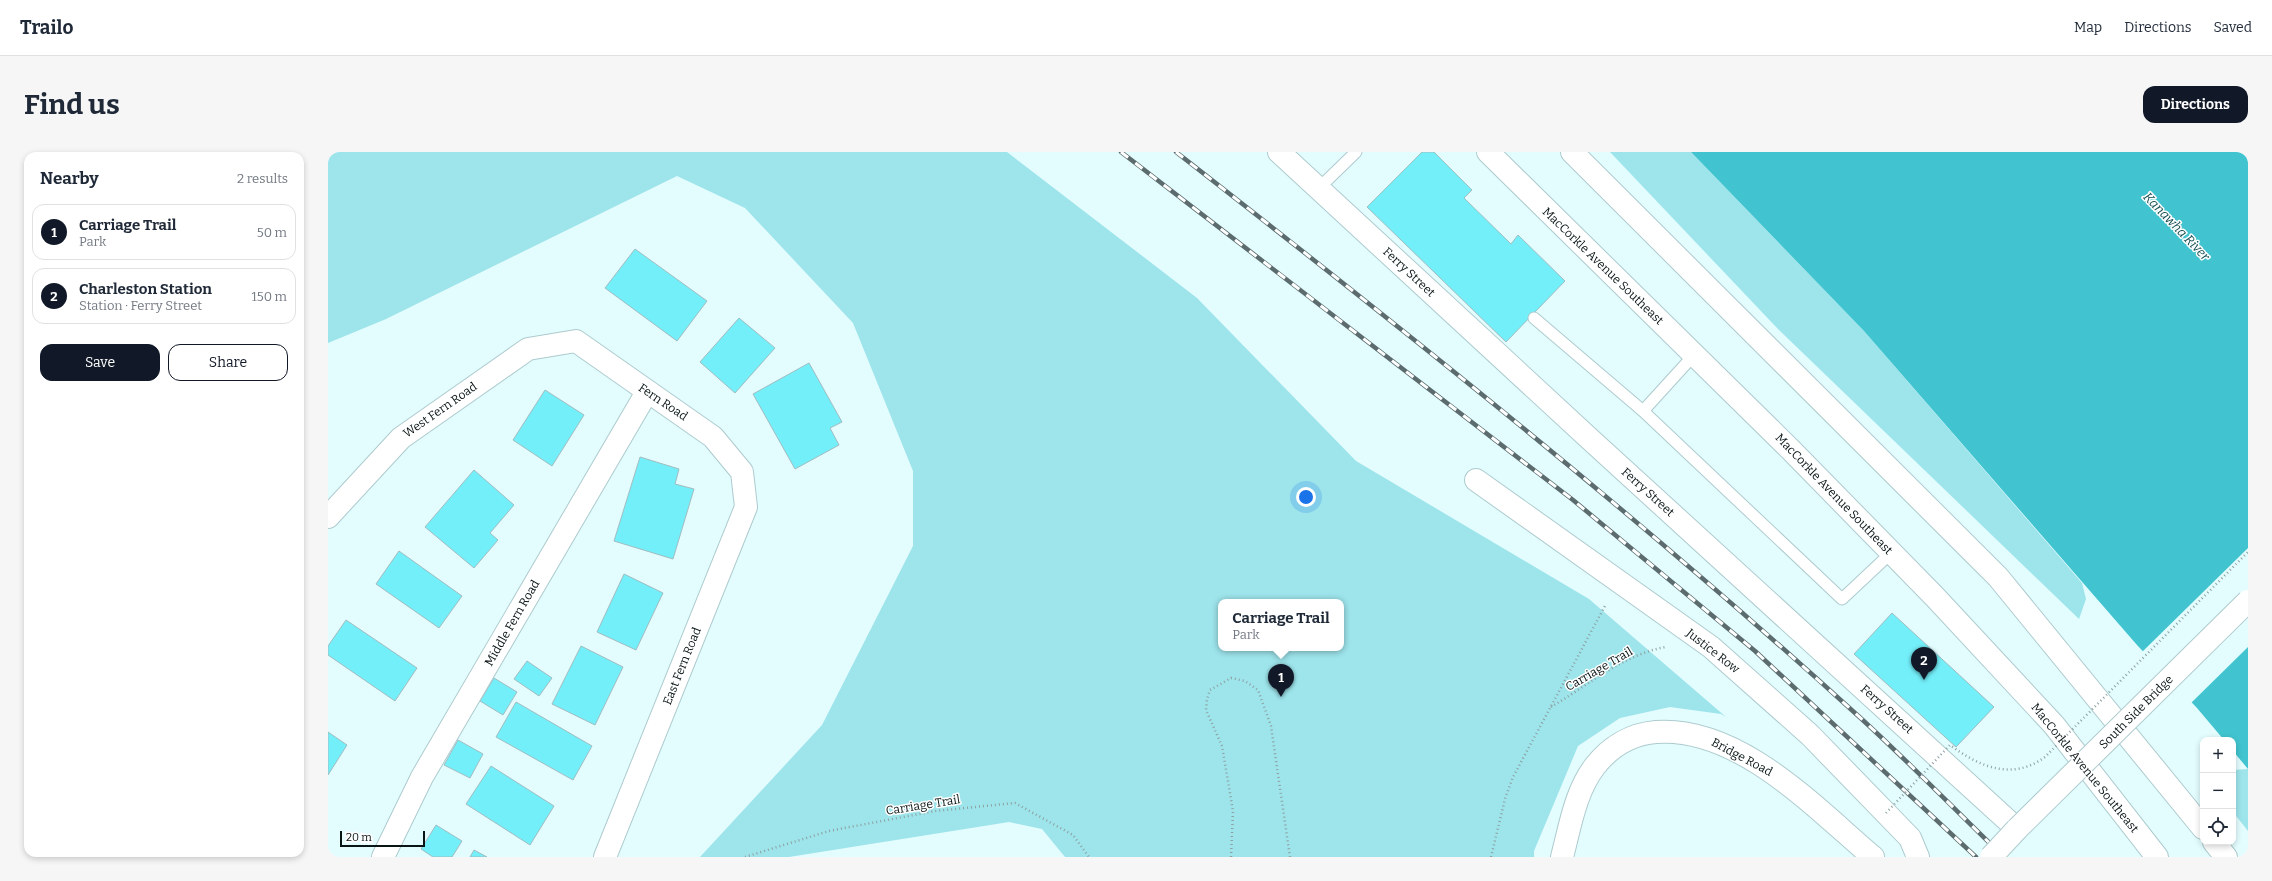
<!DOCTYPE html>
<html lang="en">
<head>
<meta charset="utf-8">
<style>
	:root { --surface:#fff; --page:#f6f6f7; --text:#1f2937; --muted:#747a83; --line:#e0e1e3; --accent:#111827 }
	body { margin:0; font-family:Bitter,serif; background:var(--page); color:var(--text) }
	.controls { position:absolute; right:12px; bottom:12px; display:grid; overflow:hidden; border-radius:8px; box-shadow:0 2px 6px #0003 }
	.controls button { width:36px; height:36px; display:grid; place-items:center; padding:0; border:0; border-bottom:1px solid var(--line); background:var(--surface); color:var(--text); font:20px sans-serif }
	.scale { position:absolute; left:12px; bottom:10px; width:85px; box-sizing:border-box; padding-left:4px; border:2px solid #091415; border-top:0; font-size:11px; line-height:14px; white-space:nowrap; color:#091415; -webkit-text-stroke:3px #fff; paint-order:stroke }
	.you { position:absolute; left:978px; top:345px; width:14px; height:14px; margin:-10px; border:3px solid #fff; border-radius:50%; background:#1a73e8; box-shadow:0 0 0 6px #1a73e833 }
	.badge { display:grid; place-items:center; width:26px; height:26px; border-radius:50%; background:var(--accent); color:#fff; font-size:13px; font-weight:700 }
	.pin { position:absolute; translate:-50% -33px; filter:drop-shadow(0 1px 2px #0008) }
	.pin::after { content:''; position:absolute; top:21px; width:14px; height:12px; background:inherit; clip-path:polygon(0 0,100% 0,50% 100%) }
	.popup { position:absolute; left:890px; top:447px; width:126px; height:52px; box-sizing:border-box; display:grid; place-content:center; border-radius:8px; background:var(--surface); filter:drop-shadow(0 1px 3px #0005); font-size:13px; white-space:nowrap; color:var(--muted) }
	.popup b { font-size:15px; color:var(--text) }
	.popup::after { content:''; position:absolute; left:50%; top:100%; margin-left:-8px; border:8px solid transparent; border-top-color:var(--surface) }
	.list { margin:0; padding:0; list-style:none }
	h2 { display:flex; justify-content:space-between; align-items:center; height:52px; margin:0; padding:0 16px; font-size:17px }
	h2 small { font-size:13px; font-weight:400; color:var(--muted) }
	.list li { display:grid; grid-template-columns:26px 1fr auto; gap:12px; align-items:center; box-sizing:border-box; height:56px; margin:0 8px 8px; padding:0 8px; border:1px solid var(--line); border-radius:12px }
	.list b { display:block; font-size:15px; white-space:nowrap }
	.list p { margin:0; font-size:13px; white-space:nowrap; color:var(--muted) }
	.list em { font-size:13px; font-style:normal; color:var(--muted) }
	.actions { display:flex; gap:8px; padding:12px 16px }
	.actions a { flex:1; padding:9px 0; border:1px solid var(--accent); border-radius:12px; text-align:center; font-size:14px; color:var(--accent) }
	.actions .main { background:var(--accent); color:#fff }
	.icon { flex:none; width:22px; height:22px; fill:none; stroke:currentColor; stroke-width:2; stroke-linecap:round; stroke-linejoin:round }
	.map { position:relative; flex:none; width:1920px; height:705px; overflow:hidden; border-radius:12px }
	header { display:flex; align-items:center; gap:24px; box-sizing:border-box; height:56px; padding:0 20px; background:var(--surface); border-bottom:1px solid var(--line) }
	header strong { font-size:19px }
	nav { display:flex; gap:22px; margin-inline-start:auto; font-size:14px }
	.intro { display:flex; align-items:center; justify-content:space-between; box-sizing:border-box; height:96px; padding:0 24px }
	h1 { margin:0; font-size:28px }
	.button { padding:10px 18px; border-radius:12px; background:var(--accent); color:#fff; font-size:14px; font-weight:700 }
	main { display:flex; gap:24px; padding:0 24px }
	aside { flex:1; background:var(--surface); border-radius:12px; box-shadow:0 2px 6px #0003 }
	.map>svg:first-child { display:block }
	.green { fill:#9de4eb; fill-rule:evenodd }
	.water { fill:#41c4cf }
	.pier { fill:#e3fcfe }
	.building { fill:#73effa; stroke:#a0bdc0 }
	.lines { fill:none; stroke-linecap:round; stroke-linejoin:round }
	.service-casing { stroke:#adcbce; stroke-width:13 }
	.minor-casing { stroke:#adcbce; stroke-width:24 }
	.tertiary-casing { stroke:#adcbce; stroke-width:24 }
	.primary-casing { stroke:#adcbce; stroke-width:24 }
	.path { stroke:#8da1a2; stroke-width:2.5; stroke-dasharray:1 3; stroke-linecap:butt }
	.service { stroke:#fff; stroke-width:11 }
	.minor { stroke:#fff; stroke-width:22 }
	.tertiary { stroke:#fff; stroke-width:22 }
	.primary { stroke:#fff; stroke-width:22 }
	.rail-casing { stroke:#5c6c6e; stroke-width:4.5 }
	.rail { stroke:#fff; stroke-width:3; stroke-dasharray:9; stroke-linecap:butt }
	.tertiary-bridge-casing { stroke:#adcbce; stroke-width:24; stroke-linecap:butt }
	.primary-bridge-casing { stroke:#adcbce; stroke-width:24; stroke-linecap:butt }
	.path-bridge { stroke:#8da1a2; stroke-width:2.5; stroke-dasharray:1 3; stroke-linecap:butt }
	.tertiary-bridge { stroke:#fff; stroke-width:22 }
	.primary-bridge { stroke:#fff; stroke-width:22 }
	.labels { text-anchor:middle; stroke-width:3; stroke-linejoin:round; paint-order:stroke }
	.street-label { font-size:12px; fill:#091415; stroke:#fff }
	.water-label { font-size:13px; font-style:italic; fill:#154d52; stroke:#fff }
</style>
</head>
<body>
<header>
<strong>Trailo</strong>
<nav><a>Map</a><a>Directions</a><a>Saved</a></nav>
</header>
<div class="intro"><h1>Find us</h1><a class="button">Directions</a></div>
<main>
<aside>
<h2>Nearby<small>2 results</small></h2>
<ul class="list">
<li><span class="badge">1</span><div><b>Carriage Trail</b><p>Park</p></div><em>50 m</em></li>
<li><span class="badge">2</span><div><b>Charleston Station</b><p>Station · Ferry Street</p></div><em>150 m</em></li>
</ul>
<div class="actions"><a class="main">Save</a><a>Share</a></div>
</aside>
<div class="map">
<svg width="1920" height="705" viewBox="0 0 1920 705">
	<rect width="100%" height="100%" fill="#e3fcfe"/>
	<g class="green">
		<path d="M0 0H679L869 146 1028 309 1261 447 1398 565 1393 562 1342 555 1292 566 1250 594 1206 699V705H737L714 677 681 670 461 705H372L494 573 585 394V319L525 171 417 56 349 24 58 167 0 191ZM893 450H1013V496H893Z"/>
		<path d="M1282 0H1363L1536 179 1754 431 1758 447 1751 467 1450 177Z"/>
		<path d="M1920 617V679L1905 660V618Z"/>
	</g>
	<path class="water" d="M1363 0H1920V617L1905 599V588H1896L1869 556 1809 493 1536 179Z"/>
	<path class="pier" d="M1920 396V495L1862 552 1813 501Z"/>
	<g class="building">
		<path d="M1094 0H1106L1144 38 1136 46 1183 92 1190 83 1237 129 1178 190 1039 55Z"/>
		<path d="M307 97 379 149 349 189 277 136Z"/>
		<path d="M411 166 447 196 407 241 372 210Z"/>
		<path d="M481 211 514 270 502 276 511 293 467 317 425 242Z"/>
		<path d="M217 238 256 263 224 314 185 288Z"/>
		<path d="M312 305 351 317 347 332 366 337 345 407 286 389Z"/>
		<path d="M146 318 186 353 162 381 170 388 146 416 97 375Z"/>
		<path d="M71 399 134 444 111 476 48 432Z"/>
		<path d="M296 422 335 441 308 498 269 480Z"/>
		<path d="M1564 461 1666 555 1628 595 1526 502Z"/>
		<path d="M18 468 89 516 67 549 0 503V494Z"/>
		<path d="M253 494 295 515 267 573 224 552Z"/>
		<path d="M199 509 224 526 211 544 186 527Z"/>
		<path d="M166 526 189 540 175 563 152 549Z"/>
		<path d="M188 550 264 594 245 628 168 585Z"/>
		<path d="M0 580 19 593 0 623Z"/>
		<path d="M130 588 155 602 142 626 116 613Z"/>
		<path d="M163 614 226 654 202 693 138 652Z"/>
		<path d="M108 673 134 689 124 705H105L93 697Z"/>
		<path d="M146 698 159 705H142Z"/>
	</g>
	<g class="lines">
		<defs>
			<g id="service">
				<path d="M991 36 1028 0"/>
				<path d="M1206 166 1315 259 1514 447 1563 401"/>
				<path d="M1315 259 1366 203"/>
			</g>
			<g id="minor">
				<path d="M1148 328 1383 495 1482 583 1582 686 1590 705"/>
				<path d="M0 365 73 286 200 197 248 189 385 285 414 320 418 355 277 705"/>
				<path d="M55 705 94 625 319 240"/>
			</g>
			<path id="tertiary" d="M1234 705C1242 675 1247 640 1267 614 1282 595 1303 582 1328 580 1411 574 1486 655 1545 705"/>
			<g id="primary">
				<path d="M951 0 1264 289 1689 677"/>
				<path d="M1160 0 1463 298 1607 445 1726 573 1829 705"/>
				<path d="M1244 0 1670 425 1875 676"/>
				<path d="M1886 690 1898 705"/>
			</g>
		</defs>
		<use href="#service" class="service-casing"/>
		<use href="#minor" class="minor-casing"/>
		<use href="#tertiary" class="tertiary-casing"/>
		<use href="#primary" class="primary-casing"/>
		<g class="path">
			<path d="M1223 555C1259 534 1296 502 1338 495"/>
			<path d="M417 705 501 679 607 659 687 651 745 683 761 705"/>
			<path d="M903 705 905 659 894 594 878 558 879 547 882 538 903 526 917 529 930 538 943 574 962 705"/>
			<path d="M1163 705 1177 647 1185 625 1278 452"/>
		</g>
		<use href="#service" class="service"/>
		<use href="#minor" class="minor"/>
		<use href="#tertiary" class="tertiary"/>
		<use href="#primary" class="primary"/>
		<defs>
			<g id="rail">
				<path d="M793 0 1245 348 1427 499 1648 705"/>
				<path d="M848 0C1079 180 1309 363 1527 561 1578 607 1626 657 1676 705"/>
			</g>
		</defs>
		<use href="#rail" class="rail-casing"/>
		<use href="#rail" class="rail"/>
		<defs>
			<path id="tertiary-bridge" d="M1663 705 1689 677"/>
			<path id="primary-bridge" d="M1689 677 1920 449"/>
		</defs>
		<use href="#tertiary-bridge" class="tertiary-bridge-casing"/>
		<use href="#primary-bridge" class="primary-bridge-casing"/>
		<path class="path-bridge" d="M1558 661 1622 593C1652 615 1684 629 1717 605L1920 400"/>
		<use href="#tertiary-bridge" class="tertiary-bridge"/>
		<use href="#primary-bridge" class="primary-bridge"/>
	</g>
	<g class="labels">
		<g class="street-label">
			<text transform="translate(1275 114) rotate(44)" y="4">MacCorkle Avenue Southeast</text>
			<text transform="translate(1081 120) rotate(43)" y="4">Ferry Street</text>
			<text transform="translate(335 250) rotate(34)" y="4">Fern Road</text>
			<text transform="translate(112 258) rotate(-35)" y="4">West Fern Road</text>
			<text transform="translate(1320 340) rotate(42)" y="4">Ferry Street</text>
			<text transform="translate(1506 342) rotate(46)" y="4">MacCorkle Avenue Southeast</text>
			<text transform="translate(184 471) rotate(-60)" y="4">Middle Fern Road</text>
			<text transform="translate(1385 499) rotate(38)" y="4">Justice Row</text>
			<text transform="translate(354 514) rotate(-68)" y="4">East Fern Road</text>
			<text transform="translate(1271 517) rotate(-30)" y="4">Carriage Trail</text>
			<text transform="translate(1559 557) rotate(42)" y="4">Ferry Street</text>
			<text transform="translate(1808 560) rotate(-45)" y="4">South Side Bridge</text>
			<text transform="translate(1414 605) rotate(28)" y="4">Bridge Road</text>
			<text transform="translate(1757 616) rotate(51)" y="4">MacCorkle Avenue Southeast</text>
			<text transform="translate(595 653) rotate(-9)" y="4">Carriage Trail</text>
		</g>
		<g class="water-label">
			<text transform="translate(1849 74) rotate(46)" y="5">Kanawha River</text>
		</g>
	</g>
</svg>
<div class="controls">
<button>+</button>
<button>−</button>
<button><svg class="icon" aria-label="locate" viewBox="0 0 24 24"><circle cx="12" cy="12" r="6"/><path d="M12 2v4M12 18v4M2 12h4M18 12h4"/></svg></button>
</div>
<div class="scale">20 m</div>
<div class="you"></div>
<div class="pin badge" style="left:953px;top:545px">1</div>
<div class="popup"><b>Carriage Trail</b>Park</div>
<div class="pin badge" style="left:1596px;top:528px">2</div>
</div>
</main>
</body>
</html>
